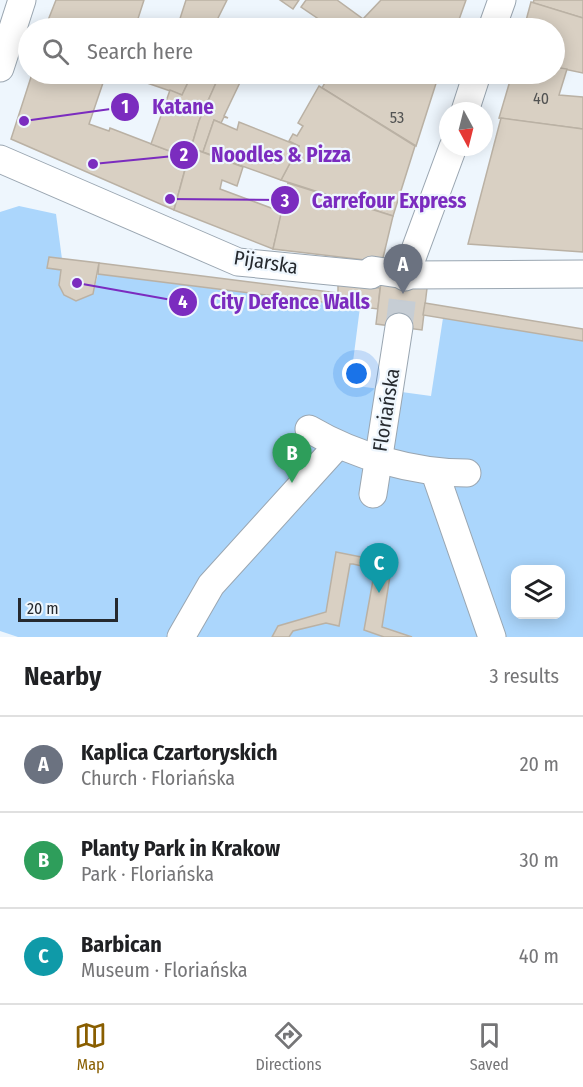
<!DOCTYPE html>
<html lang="en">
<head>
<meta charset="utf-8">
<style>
	:root { --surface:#fff; --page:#f2f2f2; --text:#202124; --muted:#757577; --line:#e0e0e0; --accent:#895e00 }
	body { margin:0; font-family:"Fira Sans Condensed",sans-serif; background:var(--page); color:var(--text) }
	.controls { position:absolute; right:18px; bottom:18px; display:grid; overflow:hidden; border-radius:12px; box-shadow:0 3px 15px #0003 }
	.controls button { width:54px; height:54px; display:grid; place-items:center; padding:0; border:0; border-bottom:2px solid var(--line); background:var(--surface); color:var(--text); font:30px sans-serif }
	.compass { position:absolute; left:439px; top:102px; width:54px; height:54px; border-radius:50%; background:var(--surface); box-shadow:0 3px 15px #0003; rotate:173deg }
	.scale { position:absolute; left:18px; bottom:15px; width:100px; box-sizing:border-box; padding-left:6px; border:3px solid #25292e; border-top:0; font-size:16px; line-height:21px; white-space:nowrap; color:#25292e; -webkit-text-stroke:4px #eef6fd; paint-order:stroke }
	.you { position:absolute; left:357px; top:374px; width:21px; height:21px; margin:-15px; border:4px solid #fff; border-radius:50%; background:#1a73e8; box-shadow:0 0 0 9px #1a73e833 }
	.badge { display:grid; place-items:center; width:39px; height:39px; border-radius:50%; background:var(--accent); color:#fff; font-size:20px; font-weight:700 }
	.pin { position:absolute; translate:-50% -50px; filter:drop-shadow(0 2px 3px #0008) }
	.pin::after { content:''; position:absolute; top:32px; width:21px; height:18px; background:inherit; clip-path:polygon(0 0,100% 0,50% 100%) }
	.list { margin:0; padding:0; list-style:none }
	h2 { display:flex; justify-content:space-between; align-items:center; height:78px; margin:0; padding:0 24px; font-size:26px }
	h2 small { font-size:20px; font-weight:400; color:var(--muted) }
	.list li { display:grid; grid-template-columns:39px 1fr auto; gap:18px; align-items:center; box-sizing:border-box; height:96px; padding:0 24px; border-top:2px solid var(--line) }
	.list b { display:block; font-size:22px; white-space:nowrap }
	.list p { margin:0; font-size:20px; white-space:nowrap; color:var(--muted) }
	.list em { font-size:20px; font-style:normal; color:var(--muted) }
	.icon { flex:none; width:33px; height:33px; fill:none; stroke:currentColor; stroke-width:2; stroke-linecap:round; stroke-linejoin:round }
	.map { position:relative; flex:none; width:583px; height:637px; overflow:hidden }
	.search { position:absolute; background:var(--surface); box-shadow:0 3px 15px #0003; left:18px; right:18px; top:18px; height:66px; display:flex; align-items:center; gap:15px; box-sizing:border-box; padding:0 21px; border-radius:33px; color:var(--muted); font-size:22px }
	.sheet { height:366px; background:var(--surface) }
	nav { display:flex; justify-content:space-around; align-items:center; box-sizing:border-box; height:84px; border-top:2px solid var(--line); background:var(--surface); font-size:16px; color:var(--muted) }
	nav a { display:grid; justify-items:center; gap:3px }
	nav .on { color:var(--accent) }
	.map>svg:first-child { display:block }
	.green { fill:#abd6fc; fill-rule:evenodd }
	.building { fill:#d9d0c3; stroke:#bab1a4; stroke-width:1.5 }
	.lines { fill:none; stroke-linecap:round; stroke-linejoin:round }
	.street-tunnel { stroke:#c6cdd4; stroke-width:27; stroke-dasharray:27 14; stroke-linecap:butt }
	.street-casing { stroke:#9aa6b1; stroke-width:29 }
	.street { stroke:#fff; stroke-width:27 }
	.labels { text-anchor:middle; stroke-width:4.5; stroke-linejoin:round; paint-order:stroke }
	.number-label { font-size:16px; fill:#525353 }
	.street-label { font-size:20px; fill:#25292e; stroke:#eef6fd }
	.leader { fill:none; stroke:#7b2cbf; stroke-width:2 }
	.callout-dot { fill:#7b2cbf; stroke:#eef6fd; stroke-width:2 }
	.mark-label { font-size:18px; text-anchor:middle; font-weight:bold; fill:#fff }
	.callout-label { font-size:21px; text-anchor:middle; font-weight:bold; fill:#7b2cbf; stroke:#eef6fd; stroke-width:4.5; stroke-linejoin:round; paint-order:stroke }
</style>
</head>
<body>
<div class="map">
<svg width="583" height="637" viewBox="0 0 583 637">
	<rect width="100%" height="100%" fill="#eef6fd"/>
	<path class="green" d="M19 206 56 214 62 259 49 257 47 268 61 270C58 285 59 295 76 301L93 294 98 274 360 307 350 385 431 396 443 318 583 341V637H18L0 631V212ZM516 570H560V614H516Z"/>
	<g class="building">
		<path d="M56 0H144L135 28H45Z"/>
		<path d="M186 0H227L213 28H177Z"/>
		<path d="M280 0H299L293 9Z"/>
		<path d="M306 0H337L363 19 356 28H332L301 7Z"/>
		<path d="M381 0H466L456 28H374L363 19Z"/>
		<path d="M534 0H583V18L533 3Z"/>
		<path d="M531 2 583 18V73L554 67V28H524Z"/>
		<path d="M363 19 365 22 374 28H356Z"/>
		<path d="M554 67 567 69 559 95 583 97V129L499 118 512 74H554Z"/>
		<path d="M32 74H106L89 124 109 131 110 128 188 158 174 210 11 139Z"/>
		<path d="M121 74H192L182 95Z"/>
		<path d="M192 74H220L199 121 188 158 151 144 170 90 182 95Z"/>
		<path d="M220 74H244L224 116 228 118 224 117 221 123 214 120 203 152 191 148 199 121Z"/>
		<path d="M330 74H442H439L416 146 322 88Z"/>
		<path d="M319 86 415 146 393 216 281 180 299 146 289 141 293 134 297 136 303 126 298 123Z"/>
		<path d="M501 118 583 129V252L468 244Z"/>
		<path d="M214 120 237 130 239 122 299 146 281 180 203 152Z"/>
		<path d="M191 148 243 167 237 186 222 180 220 189 282 212 273 249 174 210Z"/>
		<path d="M288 183 393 216 382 262 273 249Z"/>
		<path d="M49 257 99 263 93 294 76 301 64 295 59 285 61 270 47 268Z"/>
		<path d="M99 263 338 293V284L380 288 378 309 98 274Z"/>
		<path d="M382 274 428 280 422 330 376 324Z"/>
		<path d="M425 303 583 329V341L423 315Z"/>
		<path d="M336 552 392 563 382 627 412 637H384L364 630 375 569 353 564H350L339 626 326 623 293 631 289 637H272L278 626 326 612Z"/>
	</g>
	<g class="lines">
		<path class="street-tunnel" d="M399 327 405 277"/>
		<defs>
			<g id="street">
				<path d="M492 28 502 0"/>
				<path d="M0 68 22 0"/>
				<path d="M465 111 477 74"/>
				<path d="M0 159 238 262 371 275 372 270 405 275 583 274"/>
				<path d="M405 277 453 147"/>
				<path d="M309 429C355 456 414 473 467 473"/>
				<path d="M435 473 492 637"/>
				<path d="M373 494 399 327"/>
				<path d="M181 637 211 585 337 446"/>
			</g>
		</defs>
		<use href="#street" class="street-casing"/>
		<use href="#street" class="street"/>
	</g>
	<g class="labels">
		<g class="number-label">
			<text x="541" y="104">40</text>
			<text x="397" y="123">53</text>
		</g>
		<g class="street-label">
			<text transform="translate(266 262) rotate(9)" y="7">Pijarska</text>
			<text transform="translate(386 410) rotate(-81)" y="7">Floriańska</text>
		</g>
	</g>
	<path class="leader" d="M24 121L125 107M93 164L184 155M170 199L285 200M77 283L183 302"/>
	<g class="callout-dot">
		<circle cx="24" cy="121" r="6"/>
		<circle cx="93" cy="164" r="6"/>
		<circle cx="170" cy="199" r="6"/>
		<circle cx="77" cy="283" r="6"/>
		<circle cx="125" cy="107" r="15"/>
		<circle cx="184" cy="155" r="15"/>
		<circle cx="285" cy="200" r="15"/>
		<circle cx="183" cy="302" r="15"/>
	</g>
	<g class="mark-label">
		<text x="125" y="113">1</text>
		<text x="184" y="161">2</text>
		<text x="285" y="207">3</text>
		<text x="183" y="308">4</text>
	</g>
	<g class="callout-label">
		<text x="183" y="114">Katane</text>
		<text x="281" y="162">Noodles &amp; Pizza</text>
		<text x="389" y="208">Carrefour Express</text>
		<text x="290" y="309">City Defence Walls</text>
	</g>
</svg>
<div class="controls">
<button><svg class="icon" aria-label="layers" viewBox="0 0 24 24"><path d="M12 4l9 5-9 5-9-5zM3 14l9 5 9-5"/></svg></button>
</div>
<svg class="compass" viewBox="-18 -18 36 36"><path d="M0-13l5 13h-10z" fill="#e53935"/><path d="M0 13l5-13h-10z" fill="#757577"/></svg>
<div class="scale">20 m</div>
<div class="you"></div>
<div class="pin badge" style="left:403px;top:294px;background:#6b7280">A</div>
<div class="pin badge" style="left:292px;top:483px;background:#2e9e5b">B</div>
<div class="pin badge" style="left:379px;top:593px;background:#0f9aa8">C</div>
<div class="search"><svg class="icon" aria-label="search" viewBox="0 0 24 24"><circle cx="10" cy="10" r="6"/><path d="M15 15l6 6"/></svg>Search here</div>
</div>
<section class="sheet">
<h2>Nearby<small>3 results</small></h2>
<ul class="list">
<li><span class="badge" style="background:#6b7280">A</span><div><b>Kaplica Czartoryskich</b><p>Church · Floriańska</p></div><em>20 m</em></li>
<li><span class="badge" style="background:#2e9e5b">B</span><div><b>Planty Park in Krakow</b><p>Park · Floriańska</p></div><em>30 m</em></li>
<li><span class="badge" style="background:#0f9aa8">C</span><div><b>Barbican</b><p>Museum · Floriańska</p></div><em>40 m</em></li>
</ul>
</section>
<nav>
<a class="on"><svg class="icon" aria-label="map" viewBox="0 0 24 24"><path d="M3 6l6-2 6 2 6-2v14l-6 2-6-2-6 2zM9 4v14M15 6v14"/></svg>Map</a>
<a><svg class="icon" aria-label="directions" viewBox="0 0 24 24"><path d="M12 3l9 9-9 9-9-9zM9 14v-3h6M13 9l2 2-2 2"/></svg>Directions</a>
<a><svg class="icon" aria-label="saved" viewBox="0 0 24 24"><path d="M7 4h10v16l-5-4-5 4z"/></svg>Saved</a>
</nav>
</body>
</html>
